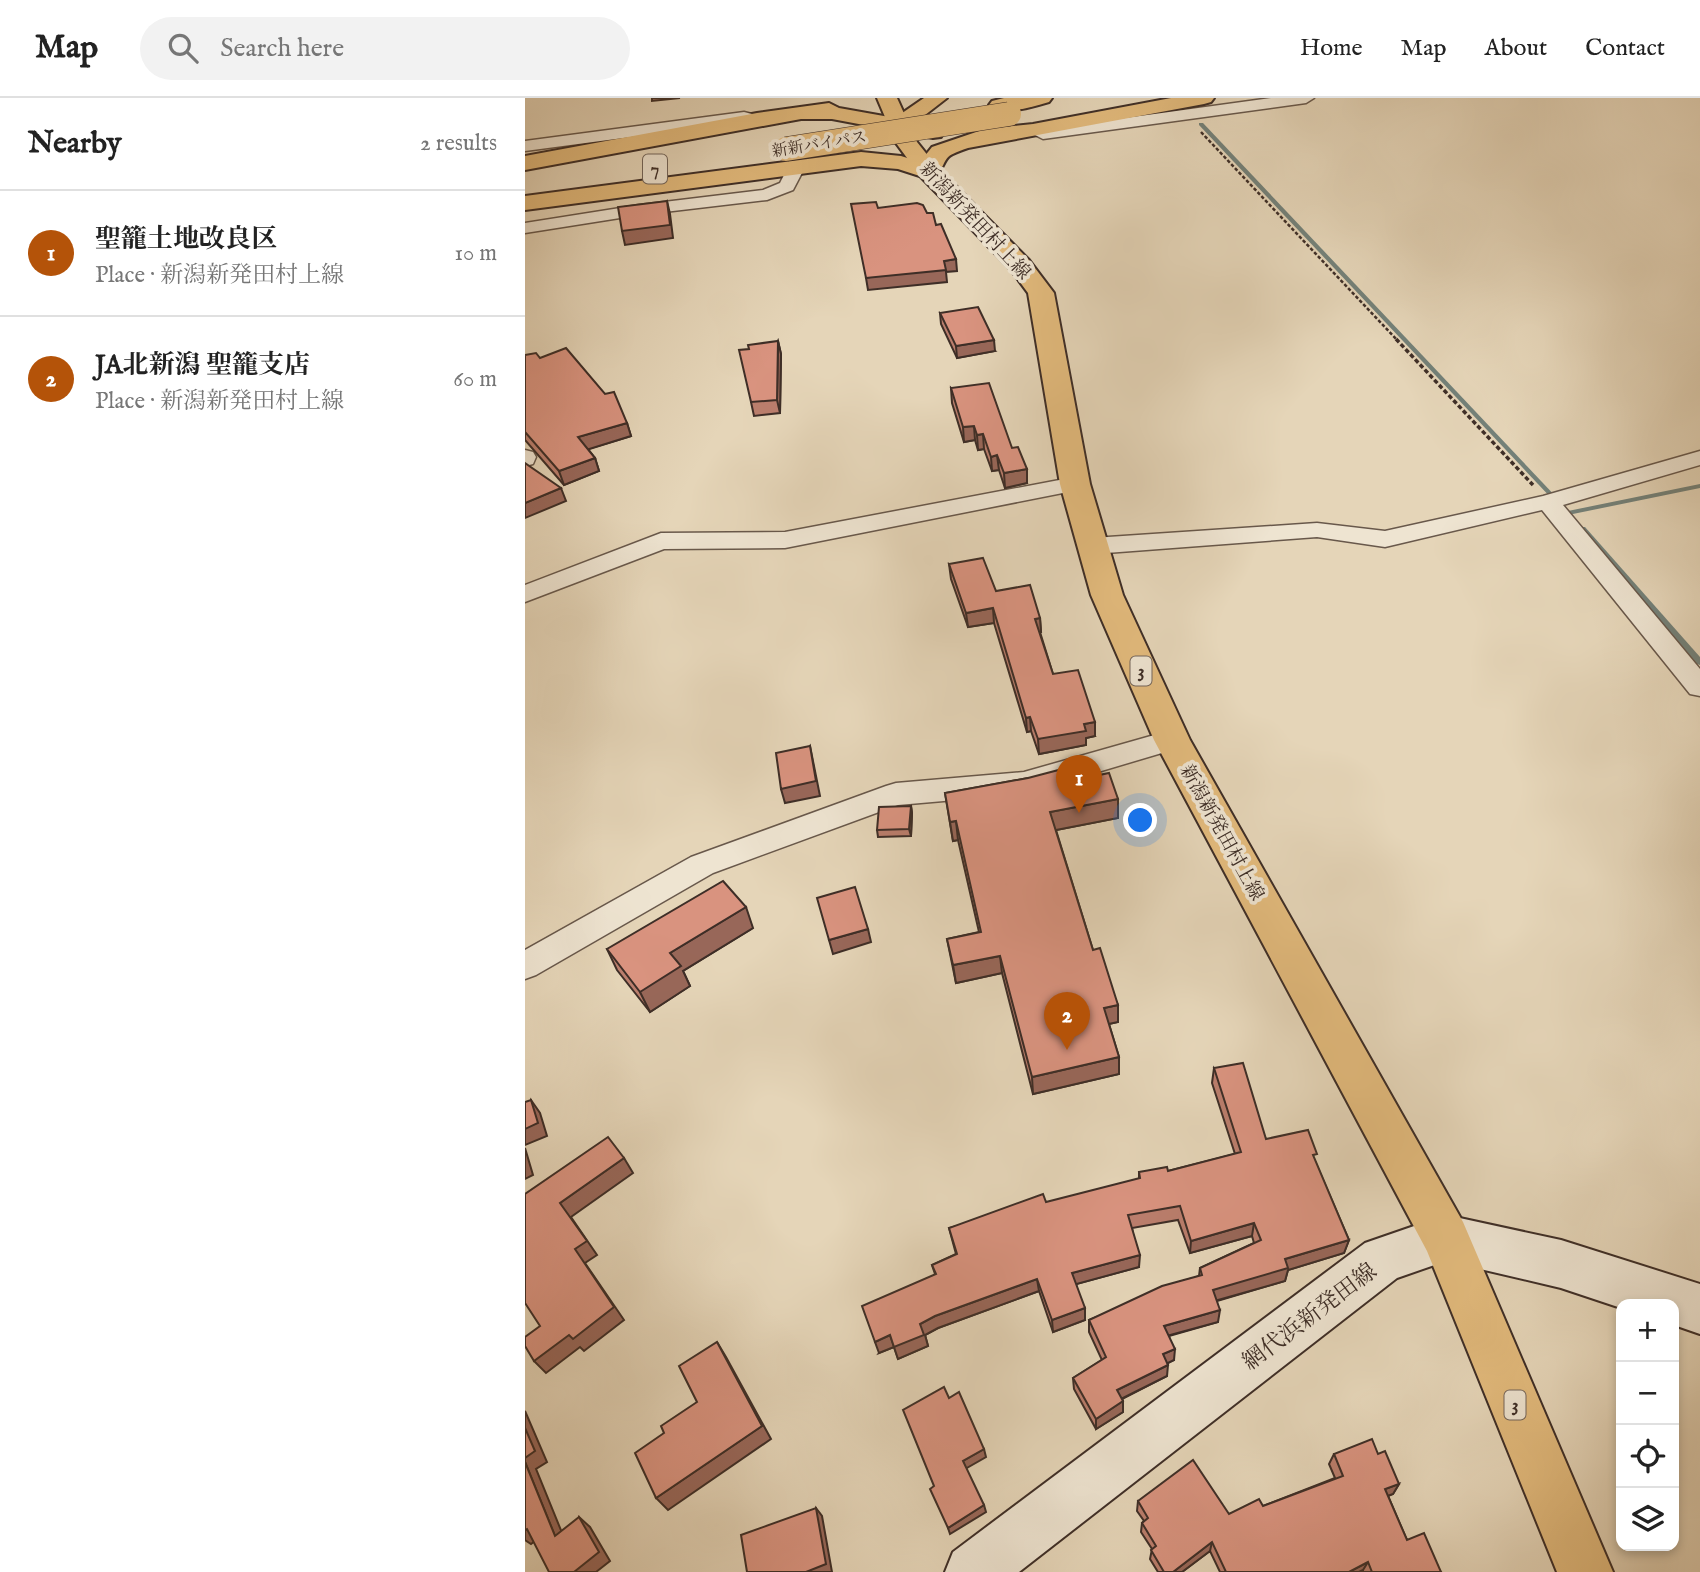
<!DOCTYPE html>
<html lang="en">
<head>
<meta charset="utf-8">
<style>
	:root { --surface:#fff; --page:#f2f2f2; --text:#222; --muted:#767676; --line:#e0e0e0; --accent:#b45309 }
	body { margin:0; font-family:"IM FELL English","Noto Serif JP",serif; background:var(--page); color:var(--text) }
	.controls { position:absolute; right:21px; bottom:21px; display:grid; overflow:hidden; border-radius:14px; box-shadow:0 4px 10px #0003 }
	.controls button { width:63px; height:63px; display:grid; place-items:center; padding:0; border:0; border-bottom:2px solid var(--line); background:var(--surface); color:var(--text); font:35px sans-serif }
	.you { position:absolute; left:616px; top:723px; width:24px; height:24px; margin:-18px; border:5px solid #fff; border-radius:50%; background:#1a73e8; box-shadow:0 0 0 10px #1a73e833 }
	.badge { display:grid; place-items:center; width:46px; height:46px; border-radius:50%; background:var(--accent); color:#fff; font-size:23px; font-weight:700 }
	.pin { position:absolute; translate:-50% -58px; filter:drop-shadow(0 2px 4px #0008) }
	.pin::after { content:''; position:absolute; top:37px; width:24px; height:21px; background:inherit; clip-path:polygon(0 0,100% 0,50% 100%) }
	.list { margin:0; padding:0; list-style:none }
	h2 { display:flex; justify-content:space-between; align-items:center; height:91px; margin:0; padding:0 28px; font-size:30px }
	h2 small { font-size:23px; font-weight:400; color:var(--muted) }
	.list li { display:grid; grid-template-columns:46px 1fr auto; gap:21px; align-items:center; box-sizing:border-box; height:126px; padding:0 28px; border-top:2px solid var(--line) }
	.list b { display:block; font-size:26px; white-space:nowrap }
	.list p { margin:0; font-size:23px; white-space:nowrap; color:var(--muted) }
	.list em { font-size:23px; font-style:normal; color:var(--muted) }
	.icon { flex:none; width:38px; height:38px; fill:none; stroke:currentColor; stroke-width:2; stroke-linecap:round; stroke-linejoin:round }
	.map { position:relative; flex:none; width:1175px; height:1474px; overflow:hidden }
	header { display:flex; align-items:center; gap:42px; box-sizing:border-box; height:98px; padding:0 35px; background:var(--surface); border-bottom:2px solid var(--line) }
	header strong { font-size:33px }
	nav { display:flex; gap:38px; margin-inline-start:auto; font-size:24px }
	.search { width:490px; height:63px; background:var(--page); display:flex; align-items:center; gap:18px; box-sizing:border-box; padding:0 24px; border-radius:38px; color:var(--muted); font-size:26px }
	main { display:flex }
	aside { flex:1; background:var(--surface) }
	.map>svg:first-child { display:block }
	.lines { fill:none; stroke-linecap:round; stroke-linejoin:round }
	.stream { fill:#738179; fill-rule:evenodd }
	.street-casing { stroke:#68584b; stroke-width:3 }
	.secondary-casing { stroke:#3e2e27; stroke-width:4 }
	.primary-casing { stroke:#3e2e27; stroke-width:4 }
	.highway-casing { stroke:#3e2e27; stroke-width:4 }
	.path-far1 { stroke:#3e2e27; stroke-width:2.5; stroke-dasharray:3.5 2; stroke-linecap:butt }
	.path { stroke:#3e2e27; stroke-width:3.5; stroke-dasharray:4.5 2.5; stroke-linecap:butt }
	.street { fill:#eee4d1; fill-rule:evenodd }
	.secondary { fill:#eee4d1; fill-rule:evenodd }
	.primary { fill:#e2ba7c; fill-rule:evenodd }
	.highway { fill:#e2ba7c; fill-rule:evenodd }
	.highway-bridge-casing { stroke:#3e2e27; stroke-width:25; stroke-linecap:butt }
	.highway-bridge { stroke:#e2ba7c; stroke-width:24 }
	.wall { fill:#bb7e6d; stroke:#3e2e27; stroke-width:2 }
	.shaded-wall { fill:#986759; stroke:#3e2e27; stroke-width:2 }
	.building { fill:#d9937f; stroke:#3e2e27; stroke-width:2 }
	.labels { text-anchor:middle; stroke-width:7; stroke-linejoin:round; paint-order:stroke }
	.far-street-label { font-size:16px; fill:#3e2e27; stroke:#eee4d1 }
	.shield { fill:#eee4d1; stroke:#73655a; stroke-width:2 }
	.shield-label { font-size:18px; font-weight:bold; fill:#3e2e27 }
	.street-label { font-size:19px; fill:#3e2e27; stroke:#eee4d1 }
	.near-street-label { font-size:23px; fill:#3e2e27; stroke:#eee4d1 }
</style>
</head>
<body>
<header>
<strong>Map</strong>
<div class="search"><svg class="icon" aria-label="search" viewBox="0 0 24 24"><circle cx="10" cy="10" r="6"/><path d="M15 15l6 6"/></svg>Search here</div>
<nav><a>Home</a><a>Map</a><a>About</a><a>Contact</a></nav>
</header>
<main>
<aside>
<h2>Nearby<small>2 results</small></h2>
<ul class="list">
<li><span class="badge">1</span><div><b>聖籠土地改良区</b><p>Place · 新潟新発田村上線</p></div><em>10 m</em></li>
<li><span class="badge">2</span><div><b>JA北新潟 聖籠支店</b><p>Place · 新潟新発田村上線</p></div><em>60 m</em></li>
</ul>
</aside>
<div class="map">
<svg width="1175" height="1474" viewBox="0 0 1175 1474">
	<rect width="100%" height="100%" fill="#e5d5b8"/>
	<filter id="stains"><feTurbulence type="fractalNoise" baseFrequency=".00286" numOctaves="4"/><feColorMatrix values="0 0 0 0 .2 0 0 0 0 .09 0 0 0 0 .02 0 0 0 .5 -.17"/></filter>
	<radialGradient id="worn" r=".72"><stop offset=".6" stop-color="#630" stop-opacity="0"/><stop offset="1" stop-color="#630" stop-opacity=".3"/></radialGradient>
	<g class="lines">
		<g class="stream">
			<path d="M674 25H678L1034 402V404H1030L674 27Z"/>
			<path d="M1175 386V390L1043 417 1040 415 1043 413Z"/>
			<path d="M1056 429H1060L1175 559V567L1172 566 1056 433Z"/>
		</g>
		<defs>
			<g id="street">
				<path d="M746 0H789L781 5 518 41 500 32 508 27 520 31Z"/>
				<path d="M219 14 235 18 237 21 229 26 219 24 0 53V43Z"/>
				<path d="M270 66 279 71 268 92 242 102 114 117 0 135V125L114 107 238 92 255 85 264 67Z"/>
				<path d="M0 352 8 354 11 359 8 366 0 368Z"/>
				<path d="M1175 353V367L1038 407 1175 571V598L1165 596 1017 412 860 449 792 439 568 456 559 453 556 448 559 443 568 440 792 425 860 433 1018 398Z"/>
				<path d="M550 379 558 381 562 386 558 391 260 450 139 451 0 504V487L136 435 260 434Z"/>
				<path d="M647 632 657 635 661 642 657 649 499 696 373 707 188 775 11 877 0 881V852L166 759 361 688 371 685 499 674Z"/>
			</g>
			<path id="secondary" d="M921 1117 1036 1142 1175 1186V1236L1149 1227V1206H1096V1210L1036 1190 921 1163 872 1180 494 1474H420L428 1454 840 1145Z"/>
			<path id="primary" d="M352 0H372L392 44 412 69 504 162 529 195 565 386 598 497 665 642 938 1124 1088 1474H1032L902 1153 629 642 566 497 535 386 503 195 486 172 396 79 371 45Z"/>
			<g id="highway">
				<path d="M399 0H422L391 24 416 29 419 34 416 39 408 40 377 35 360 43 352 42 349 37 355 30 307 21H276L0 72V58L232 15 304 5 314 10 370 20Z"/>
				<path d="M479 0H527L524 4C507 9 483 16 467 11L464 7 467 3Z"/>
				<path d="M646 0H689L686 4 679 6 443 50C417 59 424 58 412 79L404 81 373 71 336 68 0 112V98L336 54 376 58 395 64 407 49 460 31 508 26Z"/>
			</g>
		</defs>
		<use href="#street" class="street-casing"/>
		<use href="#secondary" class="secondary-casing"/>
		<use href="#primary" class="primary-casing"/>
		<use href="#highway" class="highway-casing"/>
		<path class="path-far1" d="M676 34 873 243"/>
		<path class="path" d="M871 241 1008 387"/>
		<use href="#street" class="street"/>
		<use href="#secondary" class="secondary"/>
		<use href="#primary" class="primary"/>
		<use href="#highway" class="highway"/>
		<defs>
			<path id="highway-bridge" d="M261 51 484 16"/>
		</defs>
		<use href="#highway-bridge" class="highway-bridge-casing"/>
		<use href="#highway-bridge" class="highway-bridge"/>
	</g>
	<g class="wall">
		<path d="M415 215 470 253 432 260 416 226Z"/>
		<path d="M253 243 256 256 255 315 229 318 226 304Z"/>
		<path d="M0 257 15 260 102 325 106 338 63 351 70 360 74 373 39 387 0 342Z"/>
		<path d="M426 290 487 350 502 385 480 390 474 372 467 373 459 351 453 352 450 342 439 344 427 305Z"/>
		<path d="M424 466 515 520 516 534H515L528 576 570 638 561 640V647L514 656 506 633 502 634 469 525 443 529 426 481Z"/>
		<path d="M503 680 550 682 593 701V720L531 732 568 852 593 907V924L584 926 594 959V976L508 996 477 875 431 885 422 841 454 834 433 742 428 743 420 695Z"/>
		<path d="M386 708 387 715 386 738 353 739 352 732Z"/>
		<path d="M228 830 158 873 165 888 125 914 92 872 82 851Z"/>
		<path d="M689 970 741 1041 790 1063 824 1142 819 1155 763 1172 760 1183 692 1203 693 1224 644 1238 649 1262 642 1265V1278L597 1301 598 1314 571 1331 549 1291 548 1280 577 1262 564 1234V1222L674 1178 675 1170 729 1145 727 1138 665 1155 653 1122 607 1130 614 1169 551 1186 560 1222 528 1234 514 1193 413 1230 400 1237 403 1248 373 1261 369 1249 354 1255 410 1176 407 1167 431 1156 424 1130 614 1081V1074L643 1073 710 1056 687 985Z"/>
		<path d="M809 1356H853L874 1386 868 1396 863 1398 882 1442 916 1474H838V1472L834 1474H695L685 1453 657 1474H633L625 1461 627 1451 616 1434 617 1425 619 1423 612 1413 613 1403 704 1416 738 1408 810 1380 804 1366Z"/>
	</g>
	<g class="shaded-wall">
		<path d="M127 0H155L127 3Z"/>
		<path d="M142 103 145 116 148 140 100 147 97 133Z"/>
		<path d="M431 161 432 173 421 174 422 184 343 192 341 180 419 163Z"/>
		<path d="M469 242 470 253 432 260 431 248Z"/>
		<path d="M253 243 256 256 255 315 252 302Z"/>
		<path d="M102 325 106 338 58 353 53 339Z"/>
		<path d="M449 328 450 342 439 344 438 329Z"/>
		<path d="M458 336 459 351 453 352 452 337Z"/>
		<path d="M472 357 474 372 467 373 466 359Z"/>
		<path d="M70 360 74 373 39 387 34 373Z"/>
		<path d="M502 371V385L480 390 479 375Z"/>
		<path d="M36 390 41 403 0 420V405Z"/>
		<path d="M468 510 469 525 443 529 441 515Z"/>
		<path d="M515 520 516 534 511 535 510 521Z"/>
		<path d="M505 619 506 633 502 634 501 620Z"/>
		<path d="M570 624V638L561 640V647L514 656 513 641 559 626Z"/>
		<path d="M285 648 295 698 260 705 256 691Z"/>
		<path d="M593 701V720L526 733 525 714Z"/>
		<path d="M386 708 387 715 386 738 384 731Z"/>
		<path d="M431 723 433 742 428 743 425 724Z"/>
		<path d="M221 809 228 830 158 873 165 888 125 914 115 894 145 855Z"/>
		<path d="M343 831 346 844 308 856 304 842Z"/>
		<path d="M475 858 477 875 431 885 428 867Z"/>
		<path d="M593 907V924L579 927V910Z"/>
		<path d="M594 959V976L508 996 507 979Z"/>
		<path d="M6 1002 15 1015 22 1038 0 1047V1031Z"/>
		<path d="M0 1050 8 1077 0 1081Z"/>
		<path d="M99 1060 108 1075 46 1119 72 1157 60 1165 99 1222 59 1253 55 1249 21 1275 9 1263 50 1151 35 1105Z"/>
		<path d="M729 1125 727 1138 665 1155 666 1143Z"/>
		<path d="M824 1142 819 1155 763 1172 760 1183 686 1204 688 1192 760 1161Z"/>
		<path d="M615 1157 614 1169 548 1187 547 1175Z"/>
		<path d="M512 1181 514 1193 413 1230 400 1237 403 1248 373 1261 369 1249 395 1226 410 1218Z"/>
		<path d="M560 1210V1222L528 1234 527 1222Z"/>
		<path d="M695 1212 693 1224 638 1239 639 1228Z"/>
		<path d="M365 1237 369 1249 354 1255 350 1244Z"/>
		<path d="M192 1244 201 1259 246 1341 143 1412 131 1400 237 1328Z"/>
		<path d="M650 1251 649 1262 637 1268 638 1256Z"/>
		<path d="M643 1267 642 1278 592 1303V1292Z"/>
		<path d="M598 1303V1314L571 1331V1321Z"/>
		<path d="M0 1313 22 1364 11 1371 42 1447 30 1438 0 1364Z"/>
		<path d="M459 1351 461 1359 440 1371 438 1363Z"/>
		<path d="M874 1386 868 1396 854 1401 860 1391Z"/>
		<path d="M459 1407 461 1414 425 1436 423 1430Z"/>
		<path d="M291 1410 297 1418 307 1474H281Z"/>
		<path d="M54 1419 65 1429 85 1463 71 1474H49Z"/>
		<path d="M2 1431 14 1440 6 1446 0 1442V1432Z"/>
		<path d="M687 1444 685 1453 657 1474H648Z"/>
		<path d="M843 1464 838 1472 834 1474H824Z"/>
	</g>
	<g class="building">
		<path d="M142 103 145 127 97 133 93 109Z"/>
		<path d="M351 104 353 110 392 105 398 107 402 115H408L411 127 416 126 431 161 419 163 421 172 341 180 326 106Z"/>
		<path d="M453 209 469 242 431 248 415 215Z"/>
		<path d="M253 243 252 302 226 304 214 252 224 251 223 247Z"/>
		<path d="M41 250 80 296 89 294 102 325 53 339 70 360 34 373 0 334V257L11 255 15 260Z"/>
		<path d="M464 285 487 350 493 349 502 371 479 375 472 357 466 359 458 336 452 337 449 328 438 329 426 290Z"/>
		<path d="M0 365 36 390 0 405Z"/>
		<path d="M458 460 471 493 505 487 515 520 510 521 528 576 553 572 570 624 559 626 561 633 513 641 505 619 501 620 468 510 441 515 424 466Z"/>
		<path d="M285 648 291 683 256 691 251 655Z"/>
		<path d="M545 669 550 682 584 675 593 701 525 714 568 852 575 850 593 907 579 910 594 959 507 979 475 858 428 867 422 841 456 834 431 723 425 724 420 695 503 680Z"/>
		<path d="M386 708 384 731 352 732 354 709Z"/>
		<path d="M198 783 221 809 145 855 156 868 115 894 82 851Z"/>
		<path d="M330 789 343 831 304 842 292 800Z"/>
		<path d="M718 965 741 1041 783 1032 792 1056 788 1057 824 1142 760 1161 763 1170 688 1192 695 1212 639 1228 650 1251 638 1256 643 1267 592 1292 598 1303 571 1321 548 1280 581 1259 564 1222 637 1188 677 1177 675 1170 736 1142 729 1125 666 1143 655 1108 603 1117 615 1157 547 1175 560 1210 527 1222 512 1181 410 1218 395 1226 399 1237 369 1249 365 1237 350 1244 337 1208 411 1176 407 1167 432 1156 424 1130 518 1096 521 1104 615 1080 614 1074 642 1069 643 1073 716 1054 689 970Z"/>
		<path d="M6 1002 13 1025 0 1031V1004Z"/>
		<path d="M83 1039 99 1060 35 1105 62 1143 50 1151 89 1209 48 1241 44 1237 9 1263 0 1248V1239L15 1228 0 1205V1096Z"/>
		<path d="M192 1244 237 1328 131 1400 110 1355 139 1335 136 1328 172 1304 154 1268Z"/>
		<path d="M419 1289 424 1300 434 1294 459 1351 438 1363 459 1407 423 1430 405 1391 409 1388 378 1312Z"/>
		<path d="M0 1330 10 1353 0 1360Z"/>
		<path d="M847 1341 853 1356 860 1353 874 1386 860 1391 882 1442 899 1435 916 1474H847L843 1464 824 1474H701L687 1444 648 1474H639L626 1452 631 1448 617 1425 623 1420 613 1403 668 1362 704 1416 734 1401 738 1408 818 1378 809 1356Z"/>
		<path d="M0 1364 30 1438 54 1419 74 1454 49 1474H24L2 1431 0 1432Z"/>
		<path d="M291 1410 301 1466 281 1474H222L216 1437Z"/>
	</g>
	<g class="labels">
		<g class="far-street-label">
			<text transform="translate(294 45) rotate(-9)" y="6">新新バイパス</text>
		</g>
		<g class="shield">
			<rect x="118" y="56.5" width="24" height="29" rx="5"/>
			<rect x="605.5" y="558.5" width="21" height="29" rx="5"/>
			<rect x="979.5" y="1292.5" width="21" height="29" rx="5"/>
		</g>
		<g class="shield-label">
			<text x="130" y="77">7</text>
			<text x="616" y="579">3</text>
			<text x="990" y="1313">3</text>
		</g>
		<g class="street-label">
			<text transform="translate(451 122) rotate(47)" y="7">新潟新発田村上線</text>
			<text transform="translate(698 734) rotate(61)" y="7">新潟新発田村上線</text>
		</g>
		<g class="near-street-label">
			<text transform="translate(784 1218) rotate(-37)" y="8">網代浜新発田線</text>
		</g>
	</g>
	<rect width="100%" height="100%" filter="url(#stains)"/>
	<rect width="100%" height="100%" fill="url(#worn)"/>
</svg>
<div class="controls">
<button>+</button>
<button>−</button>
<button><svg class="icon" aria-label="locate" viewBox="0 0 24 24"><circle cx="12" cy="12" r="6"/><path d="M12 2v4M12 18v4M2 12h4M18 12h4"/></svg></button>
<button><svg class="icon" aria-label="layers" viewBox="0 0 24 24"><path d="M12 4l9 5-9 5-9-5zM3 14l9 5 9-5"/></svg></button>
</div>
<div class="you"></div>
<div class="pin badge" style="left:554px;top:715px">1</div>
<div class="pin badge" style="left:542px;top:952px">2</div>
</div>
</main>
</body>
</html>
